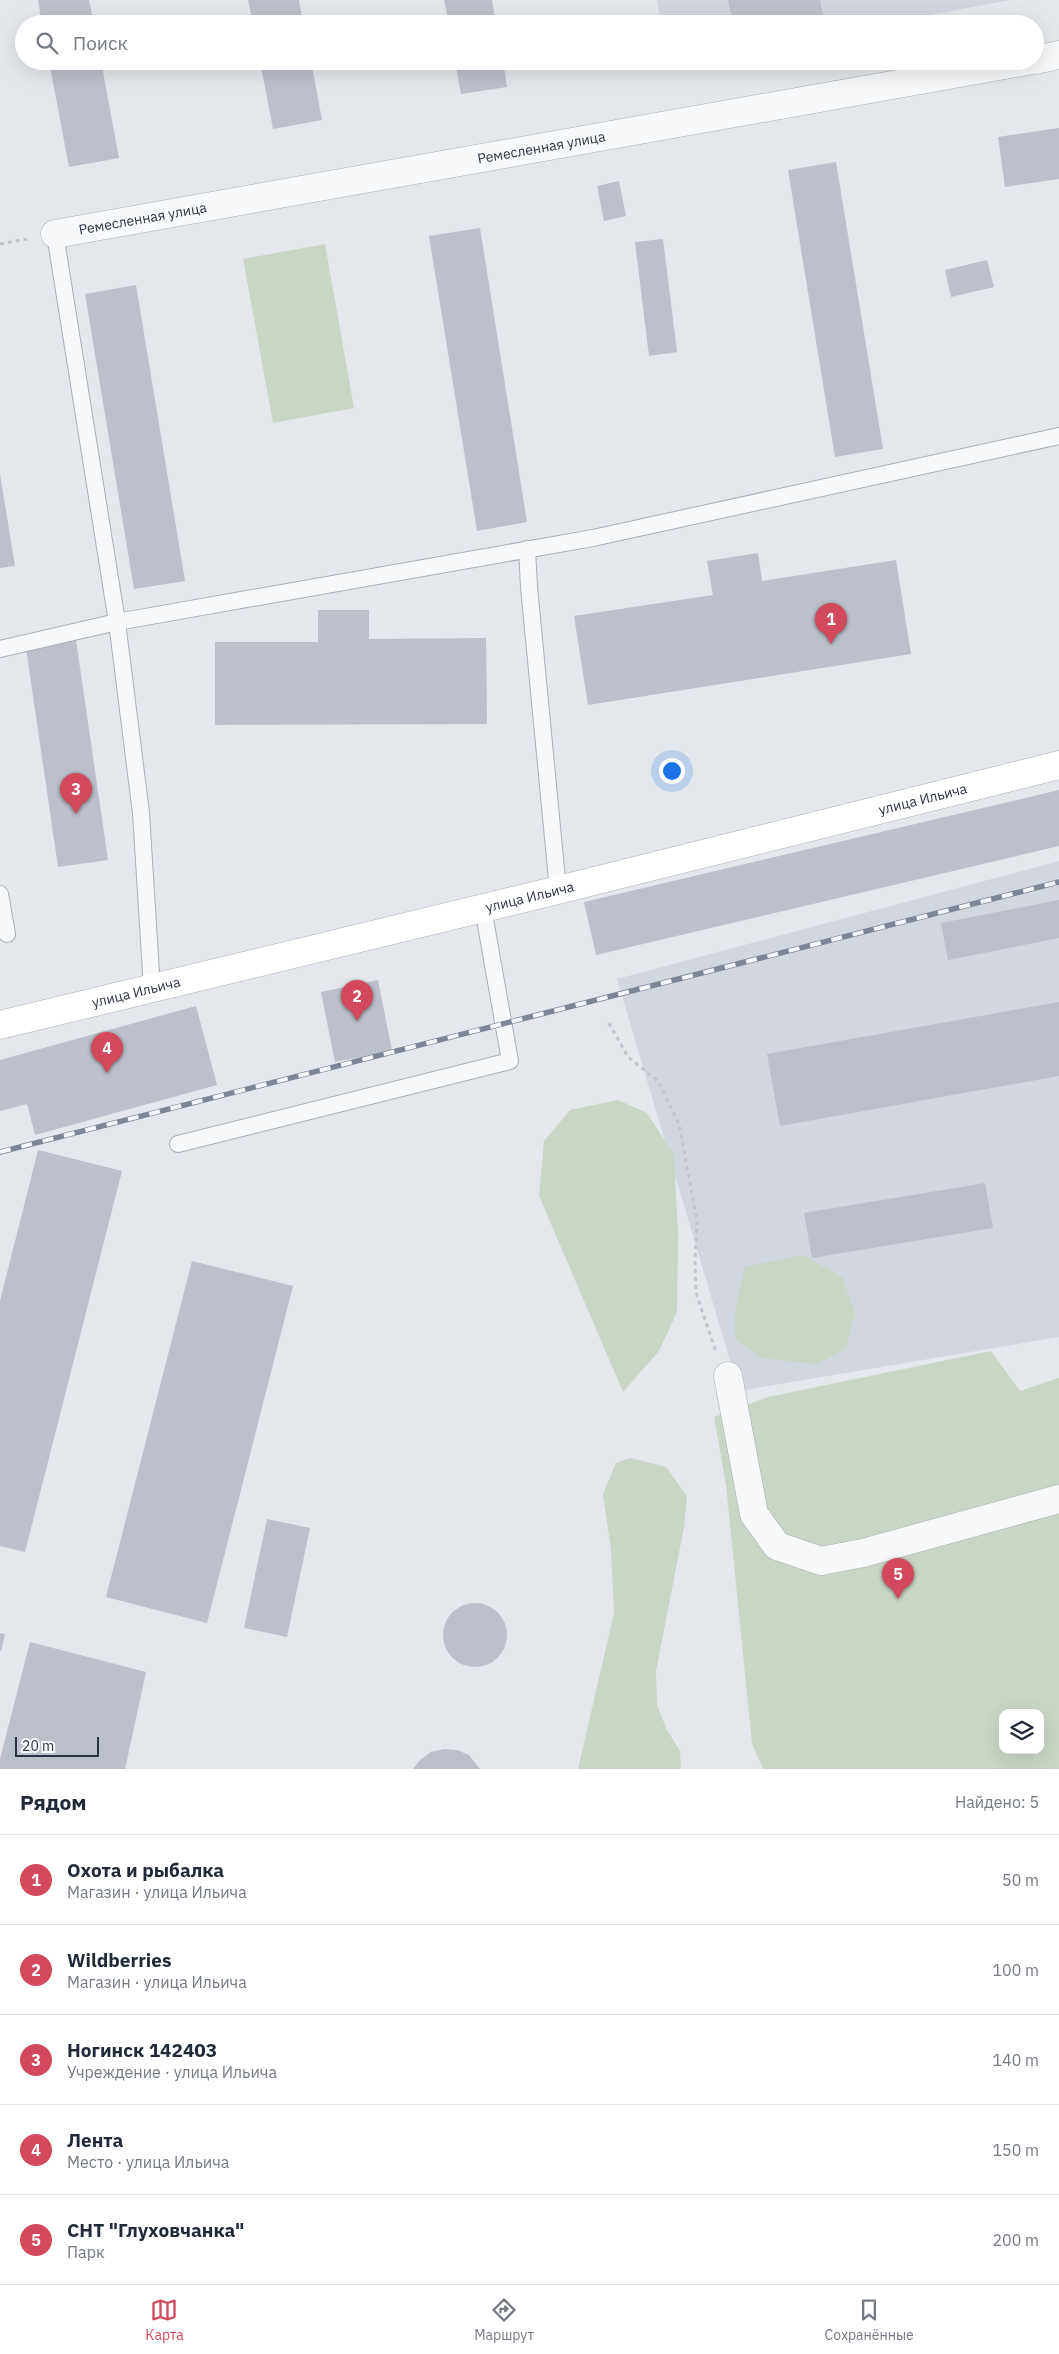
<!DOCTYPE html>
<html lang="ru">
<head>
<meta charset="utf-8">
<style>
	:root { --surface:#fff; --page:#f2f2f3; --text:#1f2937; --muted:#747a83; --line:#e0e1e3; --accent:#d1495b }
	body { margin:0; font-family:"IBM Plex Sans",sans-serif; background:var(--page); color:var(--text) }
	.controls { position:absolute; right:15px; bottom:15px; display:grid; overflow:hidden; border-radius:10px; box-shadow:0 5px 20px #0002 }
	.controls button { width:45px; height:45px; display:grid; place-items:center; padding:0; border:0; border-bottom:1px solid var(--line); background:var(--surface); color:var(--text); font:25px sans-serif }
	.scale { position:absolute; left:15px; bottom:12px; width:84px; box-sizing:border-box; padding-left:5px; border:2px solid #2b3445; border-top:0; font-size:14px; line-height:18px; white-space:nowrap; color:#2b3445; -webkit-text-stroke:4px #f4f6f9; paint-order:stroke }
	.you { position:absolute; left:671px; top:770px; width:18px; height:18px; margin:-12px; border:4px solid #fff; border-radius:50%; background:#1a73e8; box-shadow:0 0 0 8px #1a73e833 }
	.badge { display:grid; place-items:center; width:32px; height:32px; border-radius:50%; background:var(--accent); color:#fff; font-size:16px; font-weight:700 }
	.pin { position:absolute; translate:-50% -41px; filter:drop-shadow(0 1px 2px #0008) }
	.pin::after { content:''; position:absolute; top:26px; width:18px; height:15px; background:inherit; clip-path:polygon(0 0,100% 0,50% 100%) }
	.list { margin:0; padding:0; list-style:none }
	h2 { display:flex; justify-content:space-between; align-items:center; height:65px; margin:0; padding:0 20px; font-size:21px }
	h2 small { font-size:16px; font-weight:400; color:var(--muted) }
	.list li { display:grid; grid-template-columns:32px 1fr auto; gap:15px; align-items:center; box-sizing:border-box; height:90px; padding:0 20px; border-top:1px solid var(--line) }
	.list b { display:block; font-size:19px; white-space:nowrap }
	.list p { margin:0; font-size:16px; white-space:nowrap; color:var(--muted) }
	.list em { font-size:16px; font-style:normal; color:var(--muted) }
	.icon { flex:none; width:28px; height:28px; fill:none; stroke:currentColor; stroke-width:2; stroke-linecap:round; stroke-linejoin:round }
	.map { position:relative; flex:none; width:1059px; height:1769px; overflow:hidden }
	.search { position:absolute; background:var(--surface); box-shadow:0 5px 20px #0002; left:15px; right:15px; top:15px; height:55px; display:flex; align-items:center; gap:12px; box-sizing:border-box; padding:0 18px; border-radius:28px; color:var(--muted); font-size:19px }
	.sheet { height:515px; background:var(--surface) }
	nav { display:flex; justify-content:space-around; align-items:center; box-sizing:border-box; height:70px; border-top:1px solid var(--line); background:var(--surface); font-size:14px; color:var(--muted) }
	nav a { display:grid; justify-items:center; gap:2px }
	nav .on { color:var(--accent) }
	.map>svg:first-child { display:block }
	.built { fill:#d2d6de }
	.green { fill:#c9d6c5; fill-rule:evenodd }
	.building { fill:#bbc0ca }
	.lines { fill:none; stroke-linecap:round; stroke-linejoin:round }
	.lane-casing { stroke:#a9aeb7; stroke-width:18 }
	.street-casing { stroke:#a9aeb7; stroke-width:29 }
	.secondary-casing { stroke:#a9aeb7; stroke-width:29 }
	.path { stroke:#c2c5cb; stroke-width:3; stroke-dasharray:4 4; stroke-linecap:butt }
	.lane { stroke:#f7f8fa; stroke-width:16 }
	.street { stroke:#f7f8fa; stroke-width:28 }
	.secondary { stroke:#fff; stroke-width:28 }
	.rail-casing { stroke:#7d8696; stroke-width:5.5 }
	.rail { stroke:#f4f6f9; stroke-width:4; stroke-dasharray:11; stroke-linecap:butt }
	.labels { text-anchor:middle; stroke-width:4; stroke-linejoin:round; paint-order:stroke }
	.street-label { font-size:14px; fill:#2b3445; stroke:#f4f6f9 }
</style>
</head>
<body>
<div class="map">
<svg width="1059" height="1769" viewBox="0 0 1059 1769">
	<rect width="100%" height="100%" fill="#e4e7ec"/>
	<g class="built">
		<path d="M657 0H1011L881 24H661Z"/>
		<path d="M1059 861V1337L739 1391 617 979Z"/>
	</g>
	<g class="green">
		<path d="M325 244 354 408 273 423 243 259Z"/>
		<path d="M618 1100 647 1113 674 1155 678 1234 677 1312 659 1351 623 1392 539 1196 544 1141 570 1110Z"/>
		<path d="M803 1255 842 1277 855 1313 846 1349 816 1364 762 1358 735 1340V1310L745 1267Z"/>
		<path d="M991 1351 1020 1391 1059 1378V1769H763L752 1744 726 1485 714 1417 768 1397ZM1003 1713H1040V1750H1003Z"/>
		<path d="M630 1458 666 1467 687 1496 684 1527 656 1671 657 1705 667 1730 680 1751 681 1769H578L614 1613 611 1550 603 1494 616 1463Z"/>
	</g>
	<g class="building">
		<path d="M38 0H89L94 24H42Z"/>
		<path d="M248 0H299L303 24H253Z"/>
		<path d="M444 0H492L496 24H449Z"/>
		<path d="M728 0H820L824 21 812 24H733Z"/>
		<path d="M49 61H101L119 158 69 167Z"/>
		<path d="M260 61H311L322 120 273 129Z"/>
		<path d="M455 61H503L507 87 461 94Z"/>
		<path d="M1059 128V179L1005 187 998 137Z"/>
		<path d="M836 162 883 449 835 457 788 170Z"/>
		<path d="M619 181 626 216 604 221 597 186Z"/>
		<path d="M480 228 527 522 477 531 429 236Z"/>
		<path d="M663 239 677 352 649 356 635 242Z"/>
		<path d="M987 260 994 287 951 297 945 270Z"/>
		<path d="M136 285 185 581 134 589 85 294Z"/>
		<path d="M0 474 15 566 0 568Z"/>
		<path d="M758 553 762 581 896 560 911 654 588 705 574 616 713 595 707 561Z"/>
		<path d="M318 610H369V639L486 638 487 724 215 725V642H318Z"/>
		<path d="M76 640 108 860 58 867 26 648Z"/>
		<path d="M1059 790V846L596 955 584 902Z"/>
		<path d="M1059 900V938L948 960 941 923Z"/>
		<path d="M378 980 392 1051 335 1062 321 992Z"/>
		<path d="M1059 1002V1076L780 1126 767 1054Z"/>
		<path d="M196 1006 217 1085 35 1135 27 1104 0 1111V1060Z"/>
		<path d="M38 1150 122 1171 25 1552 0 1546V1301Z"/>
		<path d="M985 1183 993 1228 812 1258 804 1213Z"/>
		<path d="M192 1261 293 1286 207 1623 106 1597Z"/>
		<path d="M267 1519 310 1528 287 1637 244 1628Z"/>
		<circle cx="475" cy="1635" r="32"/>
		<path d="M0 1633 5 1634 1 1651H0Z"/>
		<path d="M30 1642 146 1672 125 1769H0V1759Z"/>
		<path d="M444 1749 457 1750 469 1755 480 1769H413L420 1760 431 1752Z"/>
	</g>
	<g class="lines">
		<defs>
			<g id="lane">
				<path d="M55 234 117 622 141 813 152 989"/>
				<path d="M527 549 529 587 558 890"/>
				<path d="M0 649 117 622 593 538 1059 436"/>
				<path d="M0 894 7 934"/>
				<path d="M178 1144 510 1061 483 908"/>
			</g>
			<g id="street">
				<path d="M1035 60 1059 55"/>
				<path id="s1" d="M55 234 1027 61"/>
				<path d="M728 1376 754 1514 777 1546 821 1561 863 1553 1059 1499"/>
			</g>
			<g id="secondary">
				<path id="s2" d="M0 1025 558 890 1059 765"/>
			</g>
		</defs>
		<use href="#lane" class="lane-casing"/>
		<use href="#street" class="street-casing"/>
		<use href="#secondary" class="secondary-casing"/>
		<g class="path">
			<path d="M0 244 27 239"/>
			<path d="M609 1023 628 1057 658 1081 679 1124 697 1221 695 1263 696 1293 716 1352"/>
		</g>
		<use href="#lane" class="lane"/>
		<use href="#street" class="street"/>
		<use href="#secondary" class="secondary"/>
		<defs>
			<path id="rail" d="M0 1152 1059 882"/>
		</defs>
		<use href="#rail" class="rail-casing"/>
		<use href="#rail" class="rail"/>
	</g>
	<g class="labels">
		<g class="street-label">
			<text dy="5" stroke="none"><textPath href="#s1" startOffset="494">Ремесленная улица</textPath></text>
			<text dy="5" stroke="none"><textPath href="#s1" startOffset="89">Ремесленная улица</textPath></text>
			<text dy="5" stroke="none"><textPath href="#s2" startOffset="950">улица Ильича</textPath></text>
			<text dy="5" stroke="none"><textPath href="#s2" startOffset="545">улица Ильича</textPath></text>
			<text dy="5" stroke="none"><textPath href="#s2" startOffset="140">улица Ильича</textPath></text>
		</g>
	</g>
</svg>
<div class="controls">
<button><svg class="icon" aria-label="layers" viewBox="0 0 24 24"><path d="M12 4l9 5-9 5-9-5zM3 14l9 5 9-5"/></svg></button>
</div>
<div class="scale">20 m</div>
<div class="you"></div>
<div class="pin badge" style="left:831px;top:644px">1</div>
<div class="pin badge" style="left:357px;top:1021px">2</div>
<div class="pin badge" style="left:76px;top:814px">3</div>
<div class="pin badge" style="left:107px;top:1073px">4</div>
<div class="pin badge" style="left:898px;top:1599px">5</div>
<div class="search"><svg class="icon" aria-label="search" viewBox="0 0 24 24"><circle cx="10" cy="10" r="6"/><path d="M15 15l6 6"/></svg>Поиск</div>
</div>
<section class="sheet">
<h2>Рядом<small>Найдено: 5</small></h2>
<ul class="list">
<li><span class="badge">1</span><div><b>Охота и рыбалка</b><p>Магазин · улица Ильича</p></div><em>50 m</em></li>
<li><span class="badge">2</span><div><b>Wildberries</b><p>Магазин · улица Ильича</p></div><em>100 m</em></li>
<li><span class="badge">3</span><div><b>Ногинск 142403</b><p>Учреждение · улица Ильича</p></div><em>140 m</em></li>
<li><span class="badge">4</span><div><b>Лента</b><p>Место · улица Ильича</p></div><em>150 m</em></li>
<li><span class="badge">5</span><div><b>СНТ &quot;Глуховчанка&quot;</b><p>Парк</p></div><em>200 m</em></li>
</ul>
</section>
<nav>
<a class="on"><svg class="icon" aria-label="map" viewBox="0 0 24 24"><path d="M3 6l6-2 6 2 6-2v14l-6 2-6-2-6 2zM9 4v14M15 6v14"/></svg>Карта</a>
<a><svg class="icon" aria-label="directions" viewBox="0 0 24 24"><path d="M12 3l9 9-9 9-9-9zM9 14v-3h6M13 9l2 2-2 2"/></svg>Маршрут</a>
<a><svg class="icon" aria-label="saved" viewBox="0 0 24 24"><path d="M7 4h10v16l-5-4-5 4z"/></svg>Сохранённые</a>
</nav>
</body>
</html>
